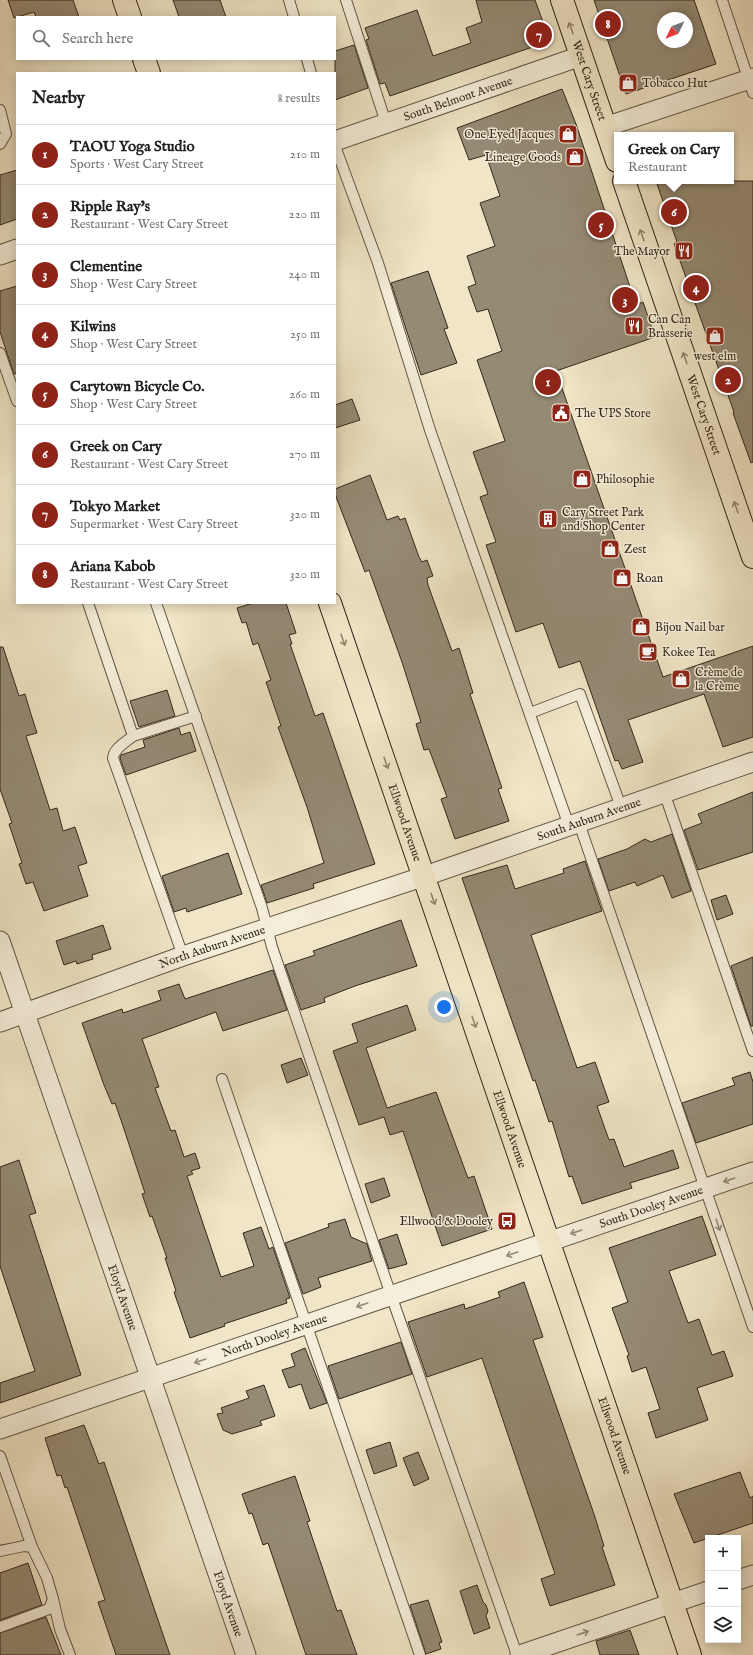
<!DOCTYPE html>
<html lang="en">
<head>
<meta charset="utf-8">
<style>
	:root { --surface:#fff; --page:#f6f6f6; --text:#202124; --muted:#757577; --line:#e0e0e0; --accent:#8f2418 }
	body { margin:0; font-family:"IM FELL English",serif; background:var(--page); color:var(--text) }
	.controls { position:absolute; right:12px; bottom:12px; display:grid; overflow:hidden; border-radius:0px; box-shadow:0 2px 10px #0003 }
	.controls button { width:36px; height:36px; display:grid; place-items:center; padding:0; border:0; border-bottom:1px solid var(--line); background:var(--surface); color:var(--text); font:20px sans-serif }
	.compass { position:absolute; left:657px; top:12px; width:36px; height:36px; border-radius:50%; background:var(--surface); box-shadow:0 2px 10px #0003; rotate:227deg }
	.you { position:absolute; left:444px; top:1007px; width:14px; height:14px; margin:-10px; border:3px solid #fff; border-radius:50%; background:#1a73e8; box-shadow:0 0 0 6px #1a73e833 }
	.badge { display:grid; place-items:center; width:26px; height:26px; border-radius:50%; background:var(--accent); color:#fff; font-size:13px; font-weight:700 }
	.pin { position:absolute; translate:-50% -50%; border:2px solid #fff; box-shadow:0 1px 4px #0006 }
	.popup { position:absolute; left:614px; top:132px; width:120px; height:52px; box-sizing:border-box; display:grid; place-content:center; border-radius:0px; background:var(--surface); filter:drop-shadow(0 1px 3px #0005); font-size:13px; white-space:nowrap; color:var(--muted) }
	.popup b { font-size:15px; color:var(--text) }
	.popup::after { content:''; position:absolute; left:50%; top:100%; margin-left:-8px; border:8px solid transparent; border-top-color:var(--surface) }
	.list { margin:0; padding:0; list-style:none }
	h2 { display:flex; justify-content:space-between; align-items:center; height:52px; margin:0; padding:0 16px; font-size:17px }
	h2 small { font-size:13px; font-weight:400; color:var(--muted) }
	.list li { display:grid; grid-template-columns:26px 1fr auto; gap:12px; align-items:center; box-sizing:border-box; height:60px; padding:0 16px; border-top:1px solid var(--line) }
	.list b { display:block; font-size:15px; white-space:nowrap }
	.list p { margin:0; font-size:13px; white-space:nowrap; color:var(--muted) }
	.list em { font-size:13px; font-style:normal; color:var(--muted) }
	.icon { flex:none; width:22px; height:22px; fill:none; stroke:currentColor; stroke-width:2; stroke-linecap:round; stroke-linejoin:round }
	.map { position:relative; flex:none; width:753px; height:1655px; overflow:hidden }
	.search { position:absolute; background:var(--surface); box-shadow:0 2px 10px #0003; left:16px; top:16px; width:320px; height:44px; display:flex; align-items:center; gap:10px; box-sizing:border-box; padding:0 14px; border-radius:0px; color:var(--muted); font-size:15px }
	.panel { position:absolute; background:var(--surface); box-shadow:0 2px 10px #0003; left:16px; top:72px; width:320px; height:532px; border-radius:0px }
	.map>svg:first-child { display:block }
	.building { fill:#958a74; stroke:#33281b; fill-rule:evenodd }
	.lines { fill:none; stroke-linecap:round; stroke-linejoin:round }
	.service-casing { stroke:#625746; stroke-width:12 }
	.minor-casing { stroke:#625746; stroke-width:21 }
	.primary-casing { stroke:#33281b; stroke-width:24 }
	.service { stroke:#f5eeda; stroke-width:10 }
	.minor { stroke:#f5eeda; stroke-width:19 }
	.primary { stroke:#f0e5c6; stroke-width:22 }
	.oneway { stroke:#928670 }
	.oneway2 { stroke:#948b7a }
	.labels { text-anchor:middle; stroke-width:3; stroke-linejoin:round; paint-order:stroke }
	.street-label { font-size:12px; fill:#33281b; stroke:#f5eeda }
	.poi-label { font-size:12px; fill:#33281b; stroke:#f5eeda; text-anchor:start }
</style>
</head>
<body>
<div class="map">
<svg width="753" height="1655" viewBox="0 0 753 1655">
	<rect width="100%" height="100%" fill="#f0e5c6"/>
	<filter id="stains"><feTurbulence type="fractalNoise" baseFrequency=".005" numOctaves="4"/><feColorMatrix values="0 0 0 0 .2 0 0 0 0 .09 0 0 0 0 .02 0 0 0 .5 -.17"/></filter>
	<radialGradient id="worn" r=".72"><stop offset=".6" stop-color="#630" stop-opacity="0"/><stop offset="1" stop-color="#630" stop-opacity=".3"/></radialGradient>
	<g class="building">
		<path d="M8 0H73L79 17H36L34 12 14 18Z"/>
		<path d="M173 0H220L226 17H179Z"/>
		<path d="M476 0H535L550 41 390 96 385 83 380 84 366 40 369 39 365 28 417 10 433 56 471 43 466 28 482 22Z"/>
		<path d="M594 0H694L716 64 626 94ZM663 18H687V42H663Z"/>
		<path d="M354 45 368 88 335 100V51Z"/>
		<path d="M562 89 576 124 636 305 643 302 655 337 556 371 663 677 753 646V737L723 747 704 694 628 720 643 762 622 769 618 760 615 761 580 661 559 668 543 623 516 632 486 545 496 542 480 497 488 494 473 452 505 441 477 360 502 351 488 309 477 312 468 287 476 284 467 256 495 246 480 203 500 196 486 155 469 160 457 128Z"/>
		<path d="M17 170V219L0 225V175Z"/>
		<path d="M656 181H753V462L751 463 733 413 734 412 674 244 677 242Z"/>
		<path d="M428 271 448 328 444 329 457 363 421 375 391 283Z"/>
		<path d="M17 286V373L14 374 0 332V291Z"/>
		<path d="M352 399 360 420 335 428V405Z"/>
		<path d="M370 475 387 520 398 516 400 520 405 518 419 557 422 562 427 560 433 576 427 578 428 585 452 651 459 648 473 693 470 694 502 788 498 789 509 821 455 839 441 799 447 797 429 749 424 750 416 724 421 722 402 662 369 570 365 572 335 494V489Z"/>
		<path d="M253 603H286L296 633 289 635 292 644H290L315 716 323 713 375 864 313 884 314 888 267 903 261 885 324 863 307 807 278 727 281 726 266 682 271 680 258 643 253 645 246 622 242 623 237 608Z"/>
		<path d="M0 647H3L19 696 25 694 30 711 37 733 26 736 50 810 57 808 63 831 75 827 87 863 78 866 88 896 44 911 33 882 26 884 19 864 22 863 9 824 12 823 0 789Z"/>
		<path d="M167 690 175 716 139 727 130 701Z"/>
		<path d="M179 728 181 735 190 732 196 751 126 775 120 758 121 755 145 747 143 740Z"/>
		<path d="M753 792V852L698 870 684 830 702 823 698 814Z"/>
		<path d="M672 834 691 891 672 898 663 875 637 886 635 882 609 891 598 859 627 849 645 839 651 842Z"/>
		<path d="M228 853 242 894 187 912 186 908 174 912 162 876Z"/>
		<path d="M585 861 602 911 531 935 577 1068 595 1062 609 1102 597 1106 609 1140 614 1139 624 1167 673 1150 679 1168 630 1183 632 1188 582 1204 572 1176 569 1177 552 1121 549 1122 535 1080 533 1081 462 878 507 865 515 889 564 873 563 869Z"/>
		<path d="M726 895 733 914 717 920 711 900Z"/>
		<path d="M401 920 417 966 355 986 324 998 325 1002 301 1010 285 965 315 955 313 951Z"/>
		<path d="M103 925 111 949 92 955 93 959 77 964 76 961 64 965 56 941Z"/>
		<path d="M753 957V1026H751L731 966Z"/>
		<path d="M273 970 287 1010 223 1031 216 1012 142 1039 159 1087 155 1088 171 1131 175 1130 184 1157 195 1153 200 1168 191 1171 193 1174 187 1176 221 1277 254 1266 243 1233 261 1227 269 1249 273 1247 290 1298 286 1299 287 1303 224 1324 225 1326 190 1338 174 1292 176 1291 165 1258H167L152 1216 150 1217 142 1194 145 1193 122 1123 115 1103 112 1104 104 1085 82 1023 122 1009 123 1013 161 1000 158 991 179 984 185 999Z"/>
		<path d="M407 1005 416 1030 366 1048 387 1108 436 1092 468 1178 474 1176 492 1229 442 1246 403 1131 390 1135 384 1117 359 1125 333 1051 358 1042 352 1024Z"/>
		<path d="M301 1058 308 1075 287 1083 281 1065Z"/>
		<path d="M750 1072 753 1082V1124L696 1143 682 1103 735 1085 732 1078Z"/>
		<path d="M19 1160 36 1213 29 1215 81 1375 0 1403V1383L35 1371 0 1266V1167Z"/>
		<path d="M384 1178 390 1196 371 1203 365 1184Z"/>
		<path d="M702 1216 716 1255 669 1271 688 1323 699 1319 712 1355 724 1351 733 1376 697 1388 708 1420 656 1438 648 1413 660 1409 646 1367 632 1372 627 1356 629 1355 612 1308 628 1302 609 1248Z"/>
		<path d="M345 1219 351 1237 367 1244 372 1261 318 1278 321 1287 303 1294 285 1243 329 1227 328 1224Z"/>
		<path d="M397 1234 407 1264 389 1269 379 1240Z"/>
		<path d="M524 1282 543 1337 533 1340 594 1514 604 1546 602 1547 615 1585 550 1606 541 1579 555 1574 482 1358 427 1377 408 1322 464 1304 465 1309 500 1297 498 1292Z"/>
		<path d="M401 1342 412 1374 339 1399 328 1366Z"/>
		<path d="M305 1348 327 1403 310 1409 301 1384 289 1388 282 1370 295 1366 291 1354Z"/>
		<path d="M264 1385 275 1416 260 1421 262 1425 232 1434 223 1430 217 1414 223 1413 221 1408 249 1398 246 1391Z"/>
		<path d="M84 1425 99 1464 104 1462 170 1655H116L98 1602 105 1600 67 1487 65 1488 61 1475 57 1476 45 1438Z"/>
		<path d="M390 1442 397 1466 374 1474 366 1450Z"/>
		<path d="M418 1452 429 1479 414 1486 403 1458Z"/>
		<path d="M740 1472 750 1498 753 1496V1523L694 1543 674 1494Z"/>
		<path d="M295 1476 310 1521 307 1522 337 1611 341 1610 357 1655H306L268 1543 263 1545 252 1513 249 1514 242 1494Z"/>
		<path d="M28 1563 42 1605 0 1620V1573Z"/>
		<path d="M477 1585 483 1602 486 1605 488 1611 486 1616 490 1628 474 1634 460 1591Z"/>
		<path d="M428 1600 442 1642 439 1643 441 1649 426 1654 410 1605Z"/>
		<path d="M46 1617 61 1655H0V1633Z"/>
		<path d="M630 1630 639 1655H600L596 1641Z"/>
	</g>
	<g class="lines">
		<defs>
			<g id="service">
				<path d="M289 0 294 17"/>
				<path d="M346 0 386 123"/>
				<path d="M722 0 753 93"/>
				<path d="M307 59 311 73"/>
				<path d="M0 110 6 134 0 144"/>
				<path d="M335 146 378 263 430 430 569 826"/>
				<path d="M0 353 17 401"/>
				<path d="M88 603 133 736C126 742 114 748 113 758L183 956"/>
				<path d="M156 603 262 908 272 947 391 1295 517 1655"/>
				<path d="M530 713 580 694 621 807"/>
				<path d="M133 736 196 716"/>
				<path d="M664 792 753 1051"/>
				<path d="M579 823 753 1327"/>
				<path d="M222 1079 420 1655"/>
				<path d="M0 1456 32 1547"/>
				<path d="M0 1551 24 1546 32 1547 47 1578 53 1599 49 1609 0 1627"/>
				<path d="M53 1599 60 1629 70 1655"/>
			</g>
			<g id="minor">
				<path d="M605 127 753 78"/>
				<path id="s1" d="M335 141 581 56"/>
				<path d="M0 255 17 249"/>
				<path id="s2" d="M0 941 246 1655"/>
				<path id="s3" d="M0 1022 183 956 425 876 753 762"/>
				<path id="s4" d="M0 1429 753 1172"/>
				<path d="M738 1580 753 1575"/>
				<path d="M520 1655 708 1591"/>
			</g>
			<g id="primary">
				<path d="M124 0 130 17"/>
				<path id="s5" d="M562 0 617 161"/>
				<path d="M144 59 149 73"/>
				<path id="s6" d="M624 181 753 557"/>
				<path id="s7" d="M330 603 690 1655"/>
			</g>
		</defs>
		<use href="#service" class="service-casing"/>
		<use href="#minor" class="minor-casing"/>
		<use href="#primary" class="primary-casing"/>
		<use href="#service" class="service"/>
		<use href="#minor" class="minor"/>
		<use href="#primary" class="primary"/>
	</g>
	<defs><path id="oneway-shaft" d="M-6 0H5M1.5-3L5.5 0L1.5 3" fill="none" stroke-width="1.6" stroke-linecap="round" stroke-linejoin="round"/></defs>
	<g class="oneway">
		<use href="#oneway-shaft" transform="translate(571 28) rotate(-109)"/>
		<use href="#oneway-shaft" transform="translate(642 235) rotate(-109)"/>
		<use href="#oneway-shaft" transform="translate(685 358) rotate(-109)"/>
		<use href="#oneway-shaft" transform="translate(736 507) rotate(-109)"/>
		<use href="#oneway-shaft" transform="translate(343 640) rotate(71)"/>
		<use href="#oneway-shaft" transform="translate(386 763) rotate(71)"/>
		<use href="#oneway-shaft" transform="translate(433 899) rotate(71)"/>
		<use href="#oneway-shaft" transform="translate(474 1022) rotate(71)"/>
	</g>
	<g class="oneway2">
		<use href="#oneway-shaft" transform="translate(729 1180) rotate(161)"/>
		<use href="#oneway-shaft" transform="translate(718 1225) rotate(71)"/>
		<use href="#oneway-shaft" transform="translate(576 1232) rotate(161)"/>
		<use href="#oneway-shaft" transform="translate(512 1254) rotate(161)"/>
		<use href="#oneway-shaft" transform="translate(362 1305) rotate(161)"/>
		<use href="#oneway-shaft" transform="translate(200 1361) rotate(161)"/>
		<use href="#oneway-shaft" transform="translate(583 1633) rotate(-19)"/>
	</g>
	<defs>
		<symbol id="shop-square" viewBox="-11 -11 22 22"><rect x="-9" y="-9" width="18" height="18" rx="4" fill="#8f2418" stroke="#f5eeda"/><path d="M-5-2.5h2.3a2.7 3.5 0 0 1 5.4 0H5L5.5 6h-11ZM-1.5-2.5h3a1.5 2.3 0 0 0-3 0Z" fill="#fff"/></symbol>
		<symbol id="restaurant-square" viewBox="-11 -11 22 22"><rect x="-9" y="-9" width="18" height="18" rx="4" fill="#8f2418" stroke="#f5eeda"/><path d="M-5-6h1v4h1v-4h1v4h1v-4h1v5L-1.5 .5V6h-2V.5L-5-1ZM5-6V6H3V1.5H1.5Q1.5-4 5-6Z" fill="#fff"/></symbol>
		<symbol id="civic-square" viewBox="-11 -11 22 22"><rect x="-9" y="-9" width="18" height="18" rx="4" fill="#8f2418" stroke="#f5eeda"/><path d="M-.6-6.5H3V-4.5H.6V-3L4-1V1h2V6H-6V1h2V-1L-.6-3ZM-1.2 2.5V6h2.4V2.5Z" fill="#fff"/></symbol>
		<symbol id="building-square" viewBox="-11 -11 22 22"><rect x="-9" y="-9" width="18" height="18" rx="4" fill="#8f2418" stroke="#f5eeda"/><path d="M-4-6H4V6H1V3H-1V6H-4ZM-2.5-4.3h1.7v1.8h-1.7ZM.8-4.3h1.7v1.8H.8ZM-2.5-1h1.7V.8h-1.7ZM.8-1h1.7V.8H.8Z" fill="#fff"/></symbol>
		<symbol id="cafe-square" viewBox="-11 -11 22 22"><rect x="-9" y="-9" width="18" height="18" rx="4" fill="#8f2418" stroke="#f5eeda"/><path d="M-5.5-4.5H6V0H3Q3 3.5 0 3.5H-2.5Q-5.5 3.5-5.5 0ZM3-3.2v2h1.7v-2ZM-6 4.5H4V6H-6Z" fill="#fff"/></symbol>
		<symbol id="bus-square" viewBox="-11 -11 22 22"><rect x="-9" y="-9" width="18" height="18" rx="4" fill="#8f2418" stroke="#f5eeda"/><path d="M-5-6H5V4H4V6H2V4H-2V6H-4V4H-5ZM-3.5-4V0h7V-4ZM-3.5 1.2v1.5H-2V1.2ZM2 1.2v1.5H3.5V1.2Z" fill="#fff"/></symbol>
	</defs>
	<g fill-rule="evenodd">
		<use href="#shop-square" x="617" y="72" width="22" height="22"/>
		<use href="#shop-square" x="557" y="123" width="22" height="22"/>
		<use href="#shop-square" x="564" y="146" width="22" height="22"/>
		<use href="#restaurant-square" x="673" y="240" width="22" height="22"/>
		<use href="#restaurant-square" x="623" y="315" width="22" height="22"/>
		<use href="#shop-square" x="704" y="325" width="22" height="22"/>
		<use href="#civic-square" x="550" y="402" width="22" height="22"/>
		<use href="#shop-square" x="571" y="468" width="22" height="22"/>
		<use href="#building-square" x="537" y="508" width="22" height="22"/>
		<use href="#shop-square" x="599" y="538" width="22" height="22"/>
		<use href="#shop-square" x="611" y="567" width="22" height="22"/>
		<use href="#shop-square" x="630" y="616" width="22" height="22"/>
		<use href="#cafe-square" x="637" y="641" width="22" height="22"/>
		<use href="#shop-square" x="670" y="668" width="22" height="22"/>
		<use href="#bus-square" x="496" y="1210" width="22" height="22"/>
	</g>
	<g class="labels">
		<g class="street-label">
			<text dy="4" stroke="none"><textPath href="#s5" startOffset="85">West Cary Street</textPath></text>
			<text dy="4" stroke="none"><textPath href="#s1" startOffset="130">South Belmont Avenue</textPath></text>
			<text dy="4" stroke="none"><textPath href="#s6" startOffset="247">West Cary Street</textPath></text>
			<text dy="4" stroke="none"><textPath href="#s3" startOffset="623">South Auburn Avenue</textPath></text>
			<text dy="4" stroke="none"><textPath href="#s7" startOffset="232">Ellwood Avenue</textPath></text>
			<text dy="4" stroke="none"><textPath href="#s3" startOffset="225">North Auburn Avenue</textPath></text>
			<text dy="4" stroke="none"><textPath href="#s7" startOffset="556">Ellwood Avenue</textPath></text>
			<text dy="4" stroke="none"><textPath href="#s4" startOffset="688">South Dooley Avenue</textPath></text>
			<text dy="4" stroke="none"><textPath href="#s2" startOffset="377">Floyd Avenue</textPath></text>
			<text dy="4" stroke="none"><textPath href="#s4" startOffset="290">North Dooley Avenue</textPath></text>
			<text dy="4" stroke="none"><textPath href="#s7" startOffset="880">Ellwood Avenue</textPath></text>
			<text dy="4" stroke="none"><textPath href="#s2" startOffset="701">Floyd Avenue</textPath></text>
		</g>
		<g class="poi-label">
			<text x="642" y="87">Tobacco Hut</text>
			<text x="554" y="138" text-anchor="end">One Eyed Jacques</text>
			<text x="561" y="161" text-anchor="end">Lineage Goods</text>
			<text x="670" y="255" text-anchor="end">The Mayor</text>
			<text x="648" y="323">Can Can<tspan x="648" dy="14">Brasserie</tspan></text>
			<text x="715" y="360" text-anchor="middle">west elm</text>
			<text x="575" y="417">The UPS Store</text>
			<text x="596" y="483">Philosophie</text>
			<text x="562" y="516">Cary Street Park<tspan x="562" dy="14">and Shop Center</tspan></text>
			<text x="624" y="553">Zest</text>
			<text x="636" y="582">Roan</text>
			<text x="655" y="631">Bijou Nail bar</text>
			<text x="662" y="656">Kokee Tea</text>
			<text x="695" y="676">Crème de<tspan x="695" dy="14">la Crème</tspan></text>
			<text x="493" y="1225" text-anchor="end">Ellwood &amp; Dooley</text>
		</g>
	</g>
	<rect width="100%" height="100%" filter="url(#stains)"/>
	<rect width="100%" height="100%" fill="url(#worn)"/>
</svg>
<div class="controls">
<button>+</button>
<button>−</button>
<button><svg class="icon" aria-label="layers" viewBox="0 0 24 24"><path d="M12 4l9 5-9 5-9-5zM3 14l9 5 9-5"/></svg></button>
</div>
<svg class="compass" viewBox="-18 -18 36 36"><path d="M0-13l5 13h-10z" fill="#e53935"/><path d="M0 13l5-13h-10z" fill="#757577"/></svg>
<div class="you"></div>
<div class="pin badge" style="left:548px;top:382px">1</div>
<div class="pin badge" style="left:728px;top:380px">2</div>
<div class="pin badge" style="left:625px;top:300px">3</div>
<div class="pin badge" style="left:696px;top:288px">4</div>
<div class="pin badge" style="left:601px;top:225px">5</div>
<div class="pin badge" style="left:674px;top:212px">6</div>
<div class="popup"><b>Greek on Cary</b>Restaurant</div>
<div class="pin badge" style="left:539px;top:35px">7</div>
<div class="pin badge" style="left:608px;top:24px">8</div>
<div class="search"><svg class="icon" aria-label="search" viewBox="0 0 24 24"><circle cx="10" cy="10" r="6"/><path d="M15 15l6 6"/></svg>Search here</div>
<section class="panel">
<h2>Nearby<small>8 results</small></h2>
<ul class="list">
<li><span class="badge">1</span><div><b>TAOU Yoga Studio</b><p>Sports · West Cary Street</p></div><em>210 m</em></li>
<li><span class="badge">2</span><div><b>Ripple Ray's</b><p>Restaurant · West Cary Street</p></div><em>220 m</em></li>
<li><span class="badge">3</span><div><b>Clementine</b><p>Shop · West Cary Street</p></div><em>240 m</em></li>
<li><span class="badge">4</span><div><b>Kilwins</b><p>Shop · West Cary Street</p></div><em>250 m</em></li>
<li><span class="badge">5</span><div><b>Carytown Bicycle Co.</b><p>Shop · West Cary Street</p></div><em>260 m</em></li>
<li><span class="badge">6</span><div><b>Greek on Cary</b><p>Restaurant · West Cary Street</p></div><em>270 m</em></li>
<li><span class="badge">7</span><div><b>Tokyo Market</b><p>Supermarket · West Cary Street</p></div><em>320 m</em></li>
<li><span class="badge">8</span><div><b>Ariana Kabob</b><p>Restaurant · West Cary Street</p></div><em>320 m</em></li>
</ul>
</section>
</div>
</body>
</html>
